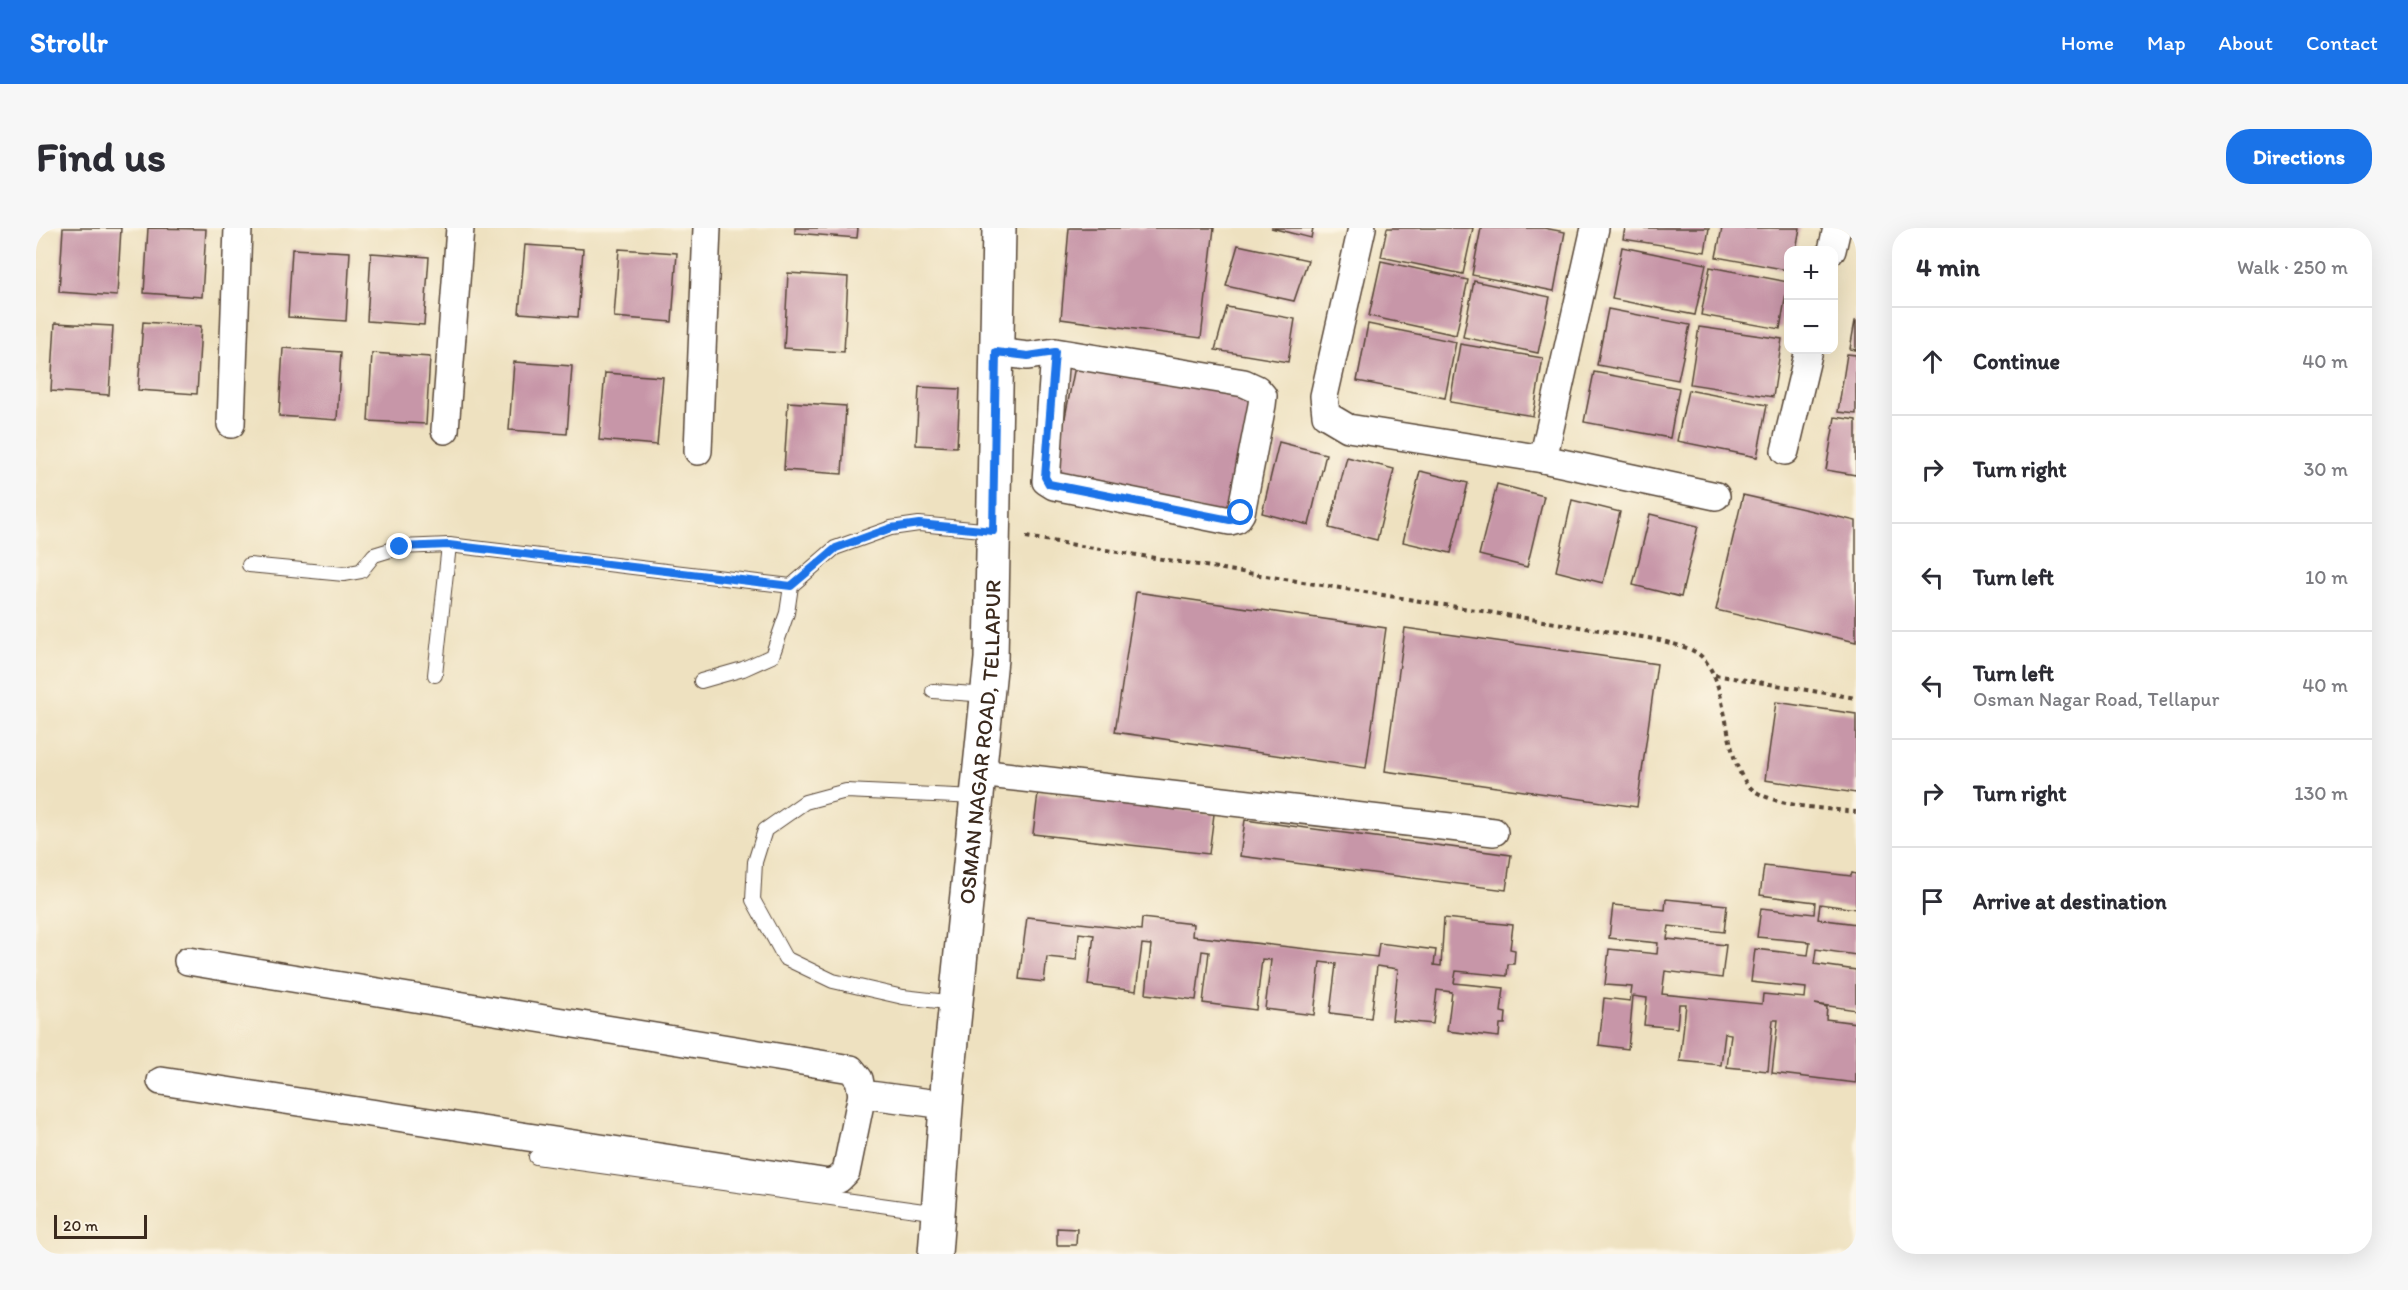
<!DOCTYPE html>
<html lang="en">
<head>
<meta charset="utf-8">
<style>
	:root { --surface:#fff; --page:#f7f7f7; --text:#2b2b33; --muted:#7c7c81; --line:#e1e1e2; --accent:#1a73e8 }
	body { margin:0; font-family:Itim,sans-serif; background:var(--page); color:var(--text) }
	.controls { position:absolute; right:18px; top:18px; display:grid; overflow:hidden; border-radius:12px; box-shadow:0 6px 24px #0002 }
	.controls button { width:54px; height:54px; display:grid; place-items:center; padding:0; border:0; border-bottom:2px solid var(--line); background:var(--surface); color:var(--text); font:30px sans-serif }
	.scale { position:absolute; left:18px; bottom:15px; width:93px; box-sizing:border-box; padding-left:6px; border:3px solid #3b2a1e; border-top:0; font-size:16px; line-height:21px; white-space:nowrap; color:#3b2a1e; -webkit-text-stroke:4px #fcf5e5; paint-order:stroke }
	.stop { position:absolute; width:18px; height:18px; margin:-14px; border:4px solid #1a73e8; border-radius:50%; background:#fff }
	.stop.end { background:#1a73e8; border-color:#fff; box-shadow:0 2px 6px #0008 }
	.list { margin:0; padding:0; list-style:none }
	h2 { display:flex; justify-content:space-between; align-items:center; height:78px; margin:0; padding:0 24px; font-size:26px }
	h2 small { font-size:20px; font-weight:400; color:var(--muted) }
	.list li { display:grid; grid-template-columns:39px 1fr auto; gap:18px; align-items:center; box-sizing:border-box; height:108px; padding:0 24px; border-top:2px solid var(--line) }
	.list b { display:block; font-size:22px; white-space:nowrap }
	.list p { margin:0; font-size:20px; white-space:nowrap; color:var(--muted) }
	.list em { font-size:20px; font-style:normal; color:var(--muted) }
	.icon { flex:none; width:33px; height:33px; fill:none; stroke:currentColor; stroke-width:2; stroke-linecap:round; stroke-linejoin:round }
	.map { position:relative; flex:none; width:1820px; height:1026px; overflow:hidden; border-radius:24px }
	header { display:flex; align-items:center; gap:36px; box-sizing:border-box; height:84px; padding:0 30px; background:var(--accent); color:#fff }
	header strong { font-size:28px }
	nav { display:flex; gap:33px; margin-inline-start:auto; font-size:21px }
	.intro { display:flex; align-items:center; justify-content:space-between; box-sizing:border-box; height:144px; padding:0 36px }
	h1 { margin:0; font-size:42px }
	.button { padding:15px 27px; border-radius:24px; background:var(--accent); color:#fff; font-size:21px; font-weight:700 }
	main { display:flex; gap:36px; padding:0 36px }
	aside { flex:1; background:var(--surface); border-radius:24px; box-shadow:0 6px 24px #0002 }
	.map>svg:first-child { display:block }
	.building { fill:#c796a8 }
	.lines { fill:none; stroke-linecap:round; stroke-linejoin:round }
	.service-casing { stroke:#564536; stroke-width:16 }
	.minor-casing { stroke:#564536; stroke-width:30 }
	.tertiary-casing { stroke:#564536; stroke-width:36 }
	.path { stroke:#564536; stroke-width:4; stroke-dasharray:4.5 4.5; stroke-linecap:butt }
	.service { stroke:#fff; stroke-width:14 }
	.minor { stroke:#fff; stroke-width:27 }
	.tertiary { stroke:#fff; stroke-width:33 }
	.route { stroke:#1a73e8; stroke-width:8 }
	.labels { text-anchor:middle; stroke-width:6; stroke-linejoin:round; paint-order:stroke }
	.street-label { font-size:22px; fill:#3b2a1e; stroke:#fcf5e5 }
</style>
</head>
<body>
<header>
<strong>Strollr</strong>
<nav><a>Home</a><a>Map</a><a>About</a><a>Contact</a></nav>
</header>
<div class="intro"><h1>Find us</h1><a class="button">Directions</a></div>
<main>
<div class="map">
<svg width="1820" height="1026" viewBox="0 0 1820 1026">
	<rect width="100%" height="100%" fill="#fcf5e5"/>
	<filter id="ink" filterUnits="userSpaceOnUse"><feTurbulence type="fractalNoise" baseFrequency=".0167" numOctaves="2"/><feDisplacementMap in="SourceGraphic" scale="12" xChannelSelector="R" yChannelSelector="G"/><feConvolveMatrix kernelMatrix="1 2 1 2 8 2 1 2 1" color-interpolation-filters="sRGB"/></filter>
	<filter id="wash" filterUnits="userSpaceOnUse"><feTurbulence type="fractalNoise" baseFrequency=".008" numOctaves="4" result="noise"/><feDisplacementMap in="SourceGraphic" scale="24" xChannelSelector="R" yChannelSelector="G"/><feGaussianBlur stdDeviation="1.35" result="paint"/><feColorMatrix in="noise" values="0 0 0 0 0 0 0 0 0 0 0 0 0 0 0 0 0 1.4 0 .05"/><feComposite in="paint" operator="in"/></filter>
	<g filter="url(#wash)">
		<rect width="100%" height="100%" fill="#eee1c0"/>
		<g id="blocks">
			<g class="building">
				<path d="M27 0H85L81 68 23 64Z"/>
				<path d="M112 0 170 1 166 69 108 65Z"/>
				<path d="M759 0H822L821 10 759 5Z"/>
				<path d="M1033 0H1178L1165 110 1025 91Z"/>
				<path d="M1235 0H1277L1275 10Z"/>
				<path d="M1351 0H1437L1427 46 1345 29Z"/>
				<path d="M1445 0H1508L1529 4 1518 63 1436 47Z"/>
				<path d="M1589 0H1673L1669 24 1587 11Z"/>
				<path d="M1686 0H1764L1760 22H1752V42L1680 29Z"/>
				<path d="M489 17 547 21 542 89 483 85Z"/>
				<path d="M1202 17 1272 32 1258 73 1190 58Z"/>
				<path d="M1586 19 1670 36 1659 87 1576 71Z"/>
				<path d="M256 21 314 24 310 93 252 89Z"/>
				<path d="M583 21 641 25 636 94 578 89Z"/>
				<path d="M335 25 393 29 388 97 331 93Z"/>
				<path d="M1345 33 1432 52 1420 107 1333 88Z"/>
				<path d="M1674 39 1752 54 1744 101 1665 87Z"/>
				<path d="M752 45 812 49 808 124 748 120Z"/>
				<path d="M1438 53 1514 69 1502 125 1427 109Z"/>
				<path d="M1191 79 1259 91 1252 134 1179 122Z"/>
				<path d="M1572 81 1654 97 1642 152 1561 137Z"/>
				<path d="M1819 93H1820V122L1814 121Z"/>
				<path d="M107 94 165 98 161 166 102 162Z"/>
				<path d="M19 95 77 98 73 167 15 163Z"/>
				<path d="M1332 96 1420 114 1409 170 1321 153Z"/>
				<path d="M1663 99 1746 111 1737 169 1654 156Z"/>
				<path d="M1424 116 1507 130 1497 188 1414 174Z"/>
				<path d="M247 120 305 124 301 192 243 188Z"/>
				<path d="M336 125 394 129 390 196 332 193Z"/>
				<path d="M1811 126 1820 127V186L1802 184Z"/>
				<path d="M1040 133 1223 169 1198 289 1017 251Z"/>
				<path d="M478 134 536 138 531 206 473 202Z"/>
				<path d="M1558 144 1643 160 1634 210 1548 194Z"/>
				<path d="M569 145 627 149 621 217 563 212Z"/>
				<path d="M883 159 924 161 921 219 880 217Z"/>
				<path d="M1652 162 1731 177 1721 229 1641 213Z"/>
				<path d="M752 174 810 178 806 246 748 242Z"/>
				<path d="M1799 189 1820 192V247L1790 242Z"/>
				<path d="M1243 214 1290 226 1273 297 1226 285Z"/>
				<path d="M1311 229 1358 241 1341 312 1293 300Z"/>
				<path d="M1384 243 1432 255 1415 325 1367 314Z"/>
				<path d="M1461 256 1508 268 1491 339 1443 327Z"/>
				<path d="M1707 267 1820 293V414L1680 382Z"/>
				<path d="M1536 272 1584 284 1567 355 1520 343Z"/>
				<path d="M1614 286 1662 298 1645 369 1597 357Z"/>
				<path d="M1100 364 1350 400 1330 540 1079 504Z"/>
				<path d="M1369 400 1621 436 1601 579 1349 543Z"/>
				<path d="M1740 474 1820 486V565L1729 552Z"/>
				<path d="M1002 565 1178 586 1173 626 997 606Z"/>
				<path d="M1209 592 1475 627 1470 662 1204 628Z"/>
				<path d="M1728 638 1815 648 1816 645 1820 646V681L1784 676 1782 691 1820 696V727L1780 721 1778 736 1820 742V782L1779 776 1791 779 1790 791 1820 795V855L1736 845 1742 792H1737L1732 843 1691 839 1695 806 1689 805 1685 837 1644 833 1650 776H1643L1641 800 1608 797 1611 770 1597 768 1592 821 1563 817 1568 770 1594 773 1596 759 1569 757 1573 721 1621 726 1622 715 1573 710 1577 677 1629 682 1630 671 1691 677 1688 704 1633 698 1631 711 1690 717 1686 750 1629 743 1626 766 1726 776 1727 766 1769 770 1770 760 1715 754 1719 721 1772 727 1774 714 1721 709 1725 680 1778 686 1779 674 1724 667Z"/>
				<path d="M991 689 1105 702 1106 690 1157 696 1156 708 1341 729 1343 715 1400 722 1398 737 1405 738 1408 690 1477 697 1474 721 1479 722 1478 736H1472L1471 748 1420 743 1418 755 1468 760 1465 784 1470 785 1469 796H1464L1463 809 1411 803 1416 764 1401 762 1397 796 1356 792 1362 741 1341 738 1335 790 1294 785 1300 736 1284 734 1278 787 1229 781 1235 732 1226 731 1220 782 1167 775 1173 724 1166 723 1160 772 1110 766 1115 717 1106 716 1100 763 1052 757 1058 707 1043 705 1041 732 1011 729 1008 754 983 751Z"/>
				<path d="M1021 1000 1041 1001 1040 1017H1021Z"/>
			</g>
		</g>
	</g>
	<g filter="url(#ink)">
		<use href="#blocks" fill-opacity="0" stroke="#564536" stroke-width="1.5"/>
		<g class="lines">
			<defs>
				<g id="service">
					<path d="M213 337 308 346 325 343 338 327 364 319 413 317 755 358 799 320 855 300 883 296 957 303"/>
					<path d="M399 447 413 317"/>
					<path d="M665 453 707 441 736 428 751 385 755 358"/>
					<path d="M897 463 951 467"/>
					<path d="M920 775 867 769 797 753 749 730 717 672 719 634 729 602 769 574 810 563 941 569"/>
					<path d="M500 929 902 985"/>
				</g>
				<g id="minor">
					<path d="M1326 0 1288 168 1290 187 1312 200 1507 231 1680 268"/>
					<path d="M1796 22 1801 0"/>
					<path d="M960 124 992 128 1019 124 1208 155 1221 161 1227 168 1226 177 1205 285 1201 291 1194 293 1018 258 1010 253 1019 124"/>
					<path d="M195 196 202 0"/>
					<path d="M409 202 424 0"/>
					<path d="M662 223 671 0"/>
					<path d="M1749 223 1773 122"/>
					<path d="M1507 231 1559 0"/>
					<path d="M943 545 1458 604"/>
					<path d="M152 733 815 841 823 851 826 866 910 877"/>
					<path d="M125 853 793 955 803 951 810 944 826 866"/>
				</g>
				<g id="tertiary">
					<path id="s1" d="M899 1026 912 852 955 431 963 0"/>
				</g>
			</defs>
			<use href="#service" class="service-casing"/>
			<use href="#minor" class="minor-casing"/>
			<use href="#tertiary" class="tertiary-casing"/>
			<g class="path">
				<path d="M990 309 1624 412C1636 416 1658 420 1666 429 1697 461 1685 546 1722 565 1750 580 1788 580 1820 584"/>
				<path d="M1679 447 1820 470"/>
			</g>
			<use href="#service" class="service"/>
			<use href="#minor" class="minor"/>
			<use href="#tertiary" class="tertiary"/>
		</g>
	</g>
	<g class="lines" filter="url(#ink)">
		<path class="route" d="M364 319 413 317 755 358 800 320 855 300 883 296 957 303 960 124 992 128 1019 124 1009 249 1013 256 1194 292 1201 291 1205 285"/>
	</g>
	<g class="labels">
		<g class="street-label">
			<text dy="8" stroke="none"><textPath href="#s1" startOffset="514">OSMAN NAGAR ROAD, TELLAPUR</textPath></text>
		</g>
	</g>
</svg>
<div class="controls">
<button>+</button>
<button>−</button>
</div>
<div class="scale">20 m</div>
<div class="stop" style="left:1205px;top:285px"></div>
<div class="stop end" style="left:364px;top:319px"></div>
</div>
<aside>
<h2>4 min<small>Walk · 250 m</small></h2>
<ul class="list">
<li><svg class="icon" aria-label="ahead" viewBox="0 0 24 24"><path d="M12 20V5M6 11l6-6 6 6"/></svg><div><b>Continue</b></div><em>40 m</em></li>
<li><svg class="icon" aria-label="right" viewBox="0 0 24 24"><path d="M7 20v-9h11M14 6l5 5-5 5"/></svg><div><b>Turn right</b></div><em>30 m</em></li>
<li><svg class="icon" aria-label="left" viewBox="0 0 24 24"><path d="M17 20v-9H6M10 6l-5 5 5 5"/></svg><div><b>Turn left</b></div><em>10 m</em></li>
<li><svg class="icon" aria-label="left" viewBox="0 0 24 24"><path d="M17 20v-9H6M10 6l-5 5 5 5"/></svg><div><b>Turn left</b><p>Osman Nagar Road, Tellapur</p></div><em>40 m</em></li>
<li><svg class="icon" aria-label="right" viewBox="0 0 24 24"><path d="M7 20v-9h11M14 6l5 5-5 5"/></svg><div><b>Turn right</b></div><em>130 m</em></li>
<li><svg class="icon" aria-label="arrive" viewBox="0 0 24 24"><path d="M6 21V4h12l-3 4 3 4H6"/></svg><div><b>Arrive at destination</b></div></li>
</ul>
</aside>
</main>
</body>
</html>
